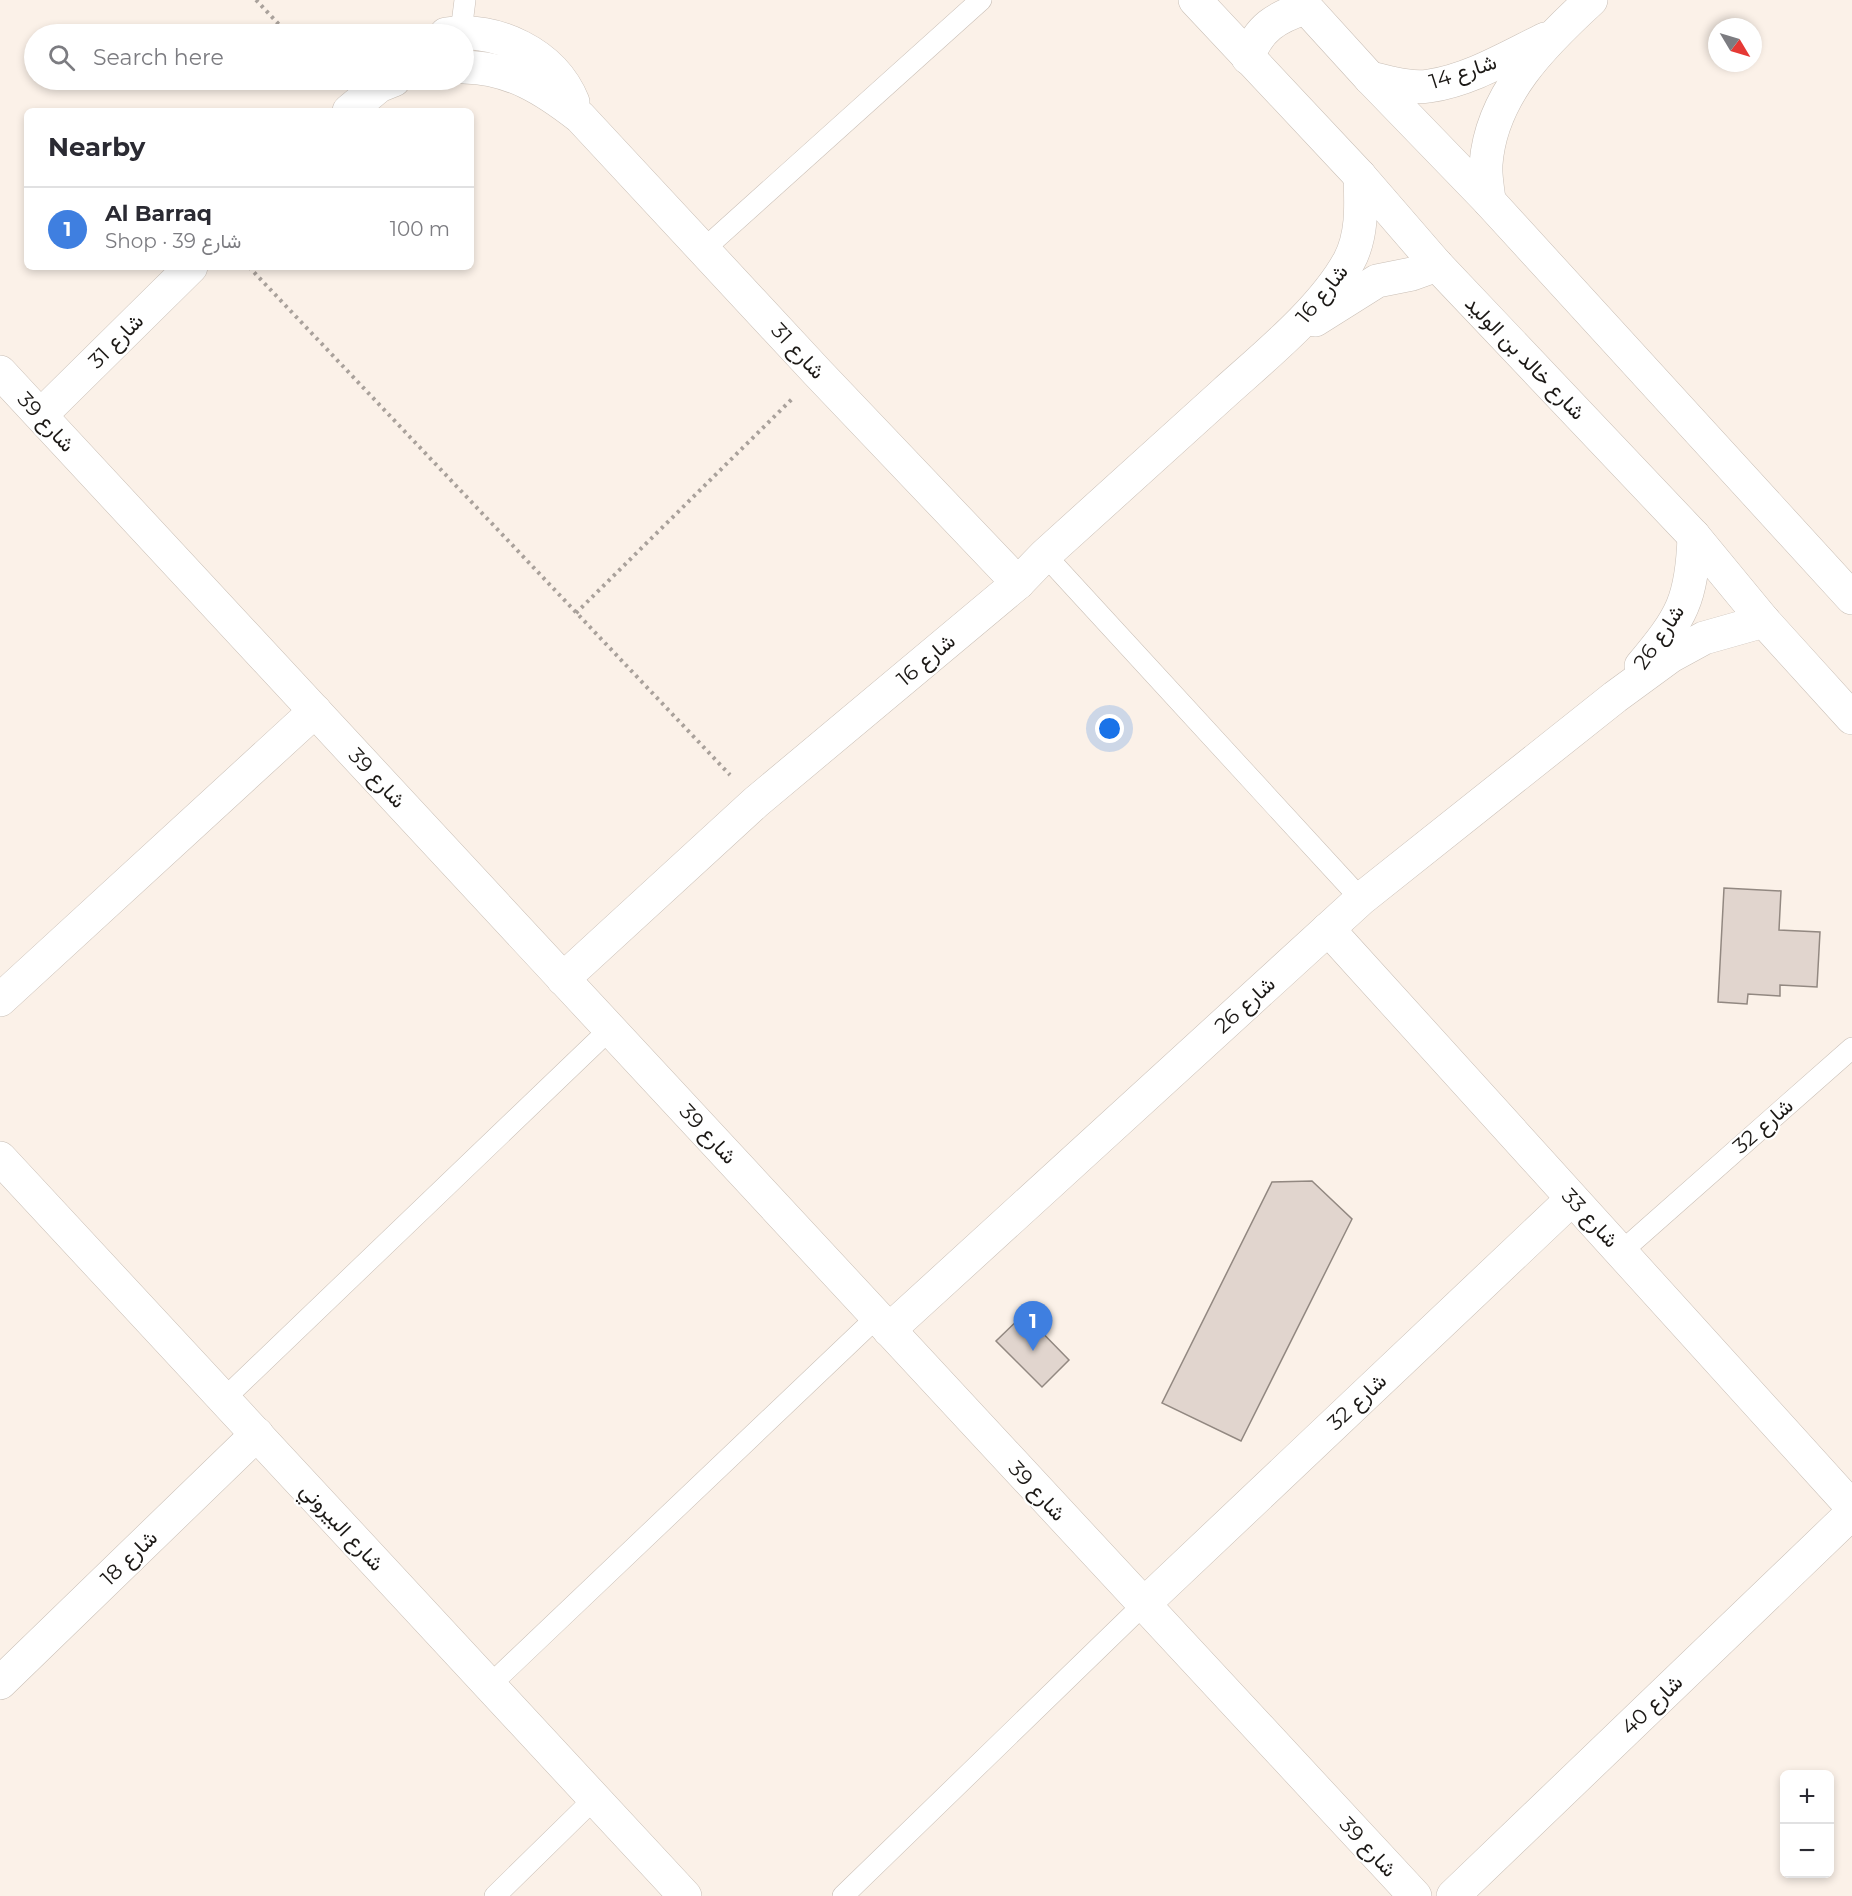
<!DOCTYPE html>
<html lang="en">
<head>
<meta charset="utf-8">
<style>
	:root { --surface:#fff; --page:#f2f2f3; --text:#2b2b33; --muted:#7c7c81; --line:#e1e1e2; --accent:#2563eb }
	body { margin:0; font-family:Montserrat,Vazirmatn,sans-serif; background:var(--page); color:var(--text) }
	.controls { position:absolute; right:18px; bottom:18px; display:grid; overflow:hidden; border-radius:9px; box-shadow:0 3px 9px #0003 }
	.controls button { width:54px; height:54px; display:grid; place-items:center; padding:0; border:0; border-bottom:2px solid var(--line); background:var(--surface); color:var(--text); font:30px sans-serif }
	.compass { position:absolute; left:1708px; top:18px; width:54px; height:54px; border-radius:50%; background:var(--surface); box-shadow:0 3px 9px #0003; rotate:128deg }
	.you { position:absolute; left:1110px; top:729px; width:21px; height:21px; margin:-15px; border:4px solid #fff; border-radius:50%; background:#1a73e8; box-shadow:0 0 0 9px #1a73e833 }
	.badge { display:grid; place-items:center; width:39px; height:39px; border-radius:50%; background:var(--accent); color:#fff; font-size:20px; font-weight:700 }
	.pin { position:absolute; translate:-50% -50px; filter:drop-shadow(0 2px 3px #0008) }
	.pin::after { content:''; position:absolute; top:32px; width:21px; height:18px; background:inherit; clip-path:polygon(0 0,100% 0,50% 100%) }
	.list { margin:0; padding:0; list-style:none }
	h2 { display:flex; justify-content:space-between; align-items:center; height:78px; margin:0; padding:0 24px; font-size:26px }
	h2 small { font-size:20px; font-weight:400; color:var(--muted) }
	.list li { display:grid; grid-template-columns:39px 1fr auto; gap:18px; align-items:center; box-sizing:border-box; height:84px; padding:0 24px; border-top:2px solid var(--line) }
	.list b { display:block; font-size:22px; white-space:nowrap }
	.list p { margin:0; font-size:20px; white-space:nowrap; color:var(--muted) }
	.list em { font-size:20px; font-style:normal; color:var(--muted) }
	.icon { flex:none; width:33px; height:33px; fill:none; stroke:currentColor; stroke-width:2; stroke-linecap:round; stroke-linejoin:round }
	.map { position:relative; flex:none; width:1852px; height:1896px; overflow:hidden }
	.search { position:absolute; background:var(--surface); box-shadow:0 3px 9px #0003; left:24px; top:24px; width:450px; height:66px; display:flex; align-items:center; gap:15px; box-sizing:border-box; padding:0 21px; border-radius:33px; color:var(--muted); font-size:22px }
	.panel { position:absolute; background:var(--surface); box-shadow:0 3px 9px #0003; left:24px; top:108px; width:450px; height:162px; border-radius:9px }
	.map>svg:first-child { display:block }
	.building { fill:#e1d5ce; stroke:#928881; stroke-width:1.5 }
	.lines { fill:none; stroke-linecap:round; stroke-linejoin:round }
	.lane-casing { stroke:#c9bfb6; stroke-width:22 }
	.street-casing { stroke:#c9bfb6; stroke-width:34 }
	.secondary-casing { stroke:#c9bfb6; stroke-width:34 }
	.path { stroke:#a9a19b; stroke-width:4; stroke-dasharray:3 4.5; stroke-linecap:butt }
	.lane { stroke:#fff; stroke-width:21 }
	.street { stroke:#fff; stroke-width:33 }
	.secondary { stroke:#fff; stroke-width:33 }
	.labels { text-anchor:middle; stroke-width:4.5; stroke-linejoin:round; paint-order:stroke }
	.street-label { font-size:21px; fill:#1c1916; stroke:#fff }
</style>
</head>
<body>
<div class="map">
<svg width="1852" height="1896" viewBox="0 0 1852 1896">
	<rect width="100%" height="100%" fill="#fbf1e8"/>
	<g class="building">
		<path d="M1724 888 1781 891 1779 930 1820 932 1817 987 1780 985V996L1748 994 1747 1004 1718 1002Z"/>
		<path d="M1312 1181 1352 1219 1241 1441 1162 1403 1272 1182Z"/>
		<path d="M1024 1314 1069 1360 1042 1387 996 1341Z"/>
	</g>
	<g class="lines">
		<defs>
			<g id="lane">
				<path d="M461 32 465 0"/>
				<path d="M703 250 981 0"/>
				<path d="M1045 555 1361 899"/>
				<path d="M1621 1252 1852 1048"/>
				<path d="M224 1399 610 1029"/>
				<path d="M489 1686 877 1317"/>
				<path d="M495 1896 594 1799"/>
				<path d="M843 1896 1143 1605"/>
			</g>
			<g id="street">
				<path d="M446 34C497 27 553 53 573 102"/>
				<path d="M464 67C511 68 544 89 580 117L818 373 1018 583"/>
				<path d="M1370 78C1389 82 1410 89 1429 86 1470 80 1508 57 1545 39"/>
				<path d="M349 111 379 86 394 80"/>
				<path d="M1489 201C1488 189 1485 176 1486 164 1491 95 1543 44 1591 0"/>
				<path d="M1315 320 1377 281 1412 274 1437 265"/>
				<path d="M0 372 1415 1896"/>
				<path d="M41 415 191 267"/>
				<path d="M1641 666C1682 617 1692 600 1694 536"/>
				<path d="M1328 929 1852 1507"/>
				<path d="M563 979 756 802 1018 583 1045 555C1105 501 1165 447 1224 393 1265 356 1323 309 1349 261 1363 235 1361 204 1360 176"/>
				<path d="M0 1000 315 711"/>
				<path d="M0 1158 685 1896"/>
				<path d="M889 1330 1361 899 1615 697 1671 656 1704 638 1764 621"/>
				<path d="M1143 1605 1572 1199"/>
				<path d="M0 1683 257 1434"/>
				<path d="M1453 1896 1852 1513"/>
			</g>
			<g id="secondary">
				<path d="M1195 0 1360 176 1437 265 1694 536 1764 621 1852 718"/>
				<path d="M1299 0 1370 78 1489 201 1852 598"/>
				<path d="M1248 58C1258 28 1277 17 1305 8"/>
			</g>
		</defs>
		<use href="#lane" class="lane-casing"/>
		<use href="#street" class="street-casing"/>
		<use href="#secondary" class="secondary-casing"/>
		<g class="path">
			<path d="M256 0 288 34"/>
			<path d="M249 267 730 775"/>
			<path d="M576 613 792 399"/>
		</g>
		<use href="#lane" class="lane"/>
		<use href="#street" class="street"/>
		<use href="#secondary" class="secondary"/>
	</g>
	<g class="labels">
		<g class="street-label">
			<text transform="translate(1463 72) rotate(-18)" y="7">شارع 14</text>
			<text transform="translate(1322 294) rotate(-51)" y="7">شارع 16</text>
			<text transform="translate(116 341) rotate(-45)" y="7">شارع 31</text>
			<text transform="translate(798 351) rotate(47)" y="7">شارع 31</text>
			<text transform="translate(1525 358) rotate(46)" y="7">شارع خالد بن الوليد</text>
			<text transform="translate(46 422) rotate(47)" y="7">شارع 39</text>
			<text transform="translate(1659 637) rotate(-56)" y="7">شارع 26</text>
			<text transform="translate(926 660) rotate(-40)" y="7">شارع 16</text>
			<text transform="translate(377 778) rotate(47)" y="7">شارع 39</text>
			<text transform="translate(1245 1005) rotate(-42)" y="7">شارع 26</text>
			<text transform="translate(1763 1126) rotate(-41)" y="7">شارع 32</text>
			<text transform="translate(708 1134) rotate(47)" y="7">شارع 39</text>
			<text transform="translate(1590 1218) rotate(47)" y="7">شارع 33</text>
			<text transform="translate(1357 1402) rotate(-43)" y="7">شارع 32</text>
			<text transform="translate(1037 1491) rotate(47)" y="7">شارع 39</text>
			<text transform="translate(342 1527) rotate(47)" y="7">شارع البيروني</text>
			<text transform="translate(129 1558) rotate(-44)" y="7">شارع 18</text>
			<text transform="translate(1652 1705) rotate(-44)" y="7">شارع 40</text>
			<text transform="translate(1368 1847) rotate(47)" y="7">شارع 39</text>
		</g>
	</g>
</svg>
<div class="controls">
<button>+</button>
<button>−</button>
</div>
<svg class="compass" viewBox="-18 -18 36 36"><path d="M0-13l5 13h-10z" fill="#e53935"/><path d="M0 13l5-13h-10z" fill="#7c7c81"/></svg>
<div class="you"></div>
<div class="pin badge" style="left:1033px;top:1351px;background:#3f7fe0">1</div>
<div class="search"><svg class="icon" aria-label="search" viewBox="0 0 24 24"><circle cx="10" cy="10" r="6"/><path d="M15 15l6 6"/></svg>Search here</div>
<section class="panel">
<h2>Nearby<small></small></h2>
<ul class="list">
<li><span class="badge" style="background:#3f7fe0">1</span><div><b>Al Barraq</b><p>Shop · شارع 39</p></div><em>100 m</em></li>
</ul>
</section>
</div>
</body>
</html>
